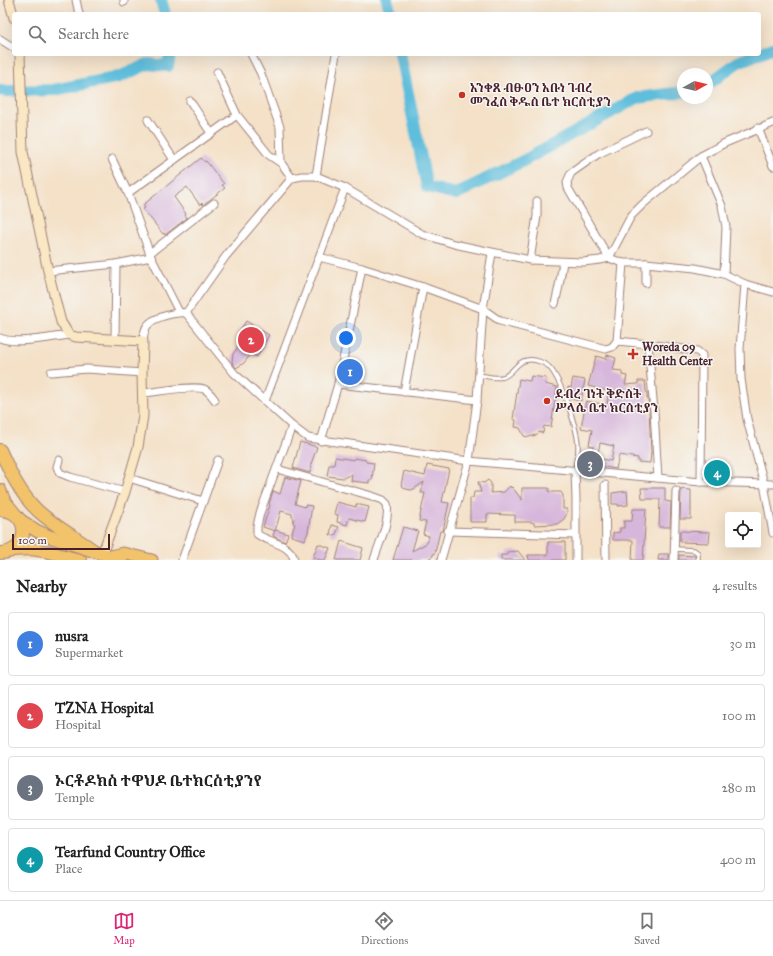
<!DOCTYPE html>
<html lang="en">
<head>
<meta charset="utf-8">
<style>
	:root { --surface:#fff; --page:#f2f2f2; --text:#222; --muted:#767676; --line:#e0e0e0; --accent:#db2777 }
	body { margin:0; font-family:"IM FELL Great Primer","Noto Serif Ethiopic",serif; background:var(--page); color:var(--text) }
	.controls { position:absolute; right:12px; bottom:12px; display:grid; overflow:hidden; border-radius:4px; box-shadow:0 4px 16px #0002 }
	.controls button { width:36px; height:36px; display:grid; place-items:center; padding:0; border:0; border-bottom:1px solid var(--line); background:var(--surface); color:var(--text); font:20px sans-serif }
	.compass { position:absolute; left:677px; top:68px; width:36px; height:36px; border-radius:50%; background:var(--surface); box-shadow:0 4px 16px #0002; rotate:82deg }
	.scale { position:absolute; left:12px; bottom:10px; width:98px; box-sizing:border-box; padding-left:4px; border:2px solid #4a1f2b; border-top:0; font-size:11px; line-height:14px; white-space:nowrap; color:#4a1f2b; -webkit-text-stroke:3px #f6f6f2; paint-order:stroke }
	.you { position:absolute; left:346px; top:338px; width:14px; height:14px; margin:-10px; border:3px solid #fff; border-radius:50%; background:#1a73e8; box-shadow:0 0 0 6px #1a73e833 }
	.badge { display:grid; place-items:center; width:26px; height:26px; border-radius:50%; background:var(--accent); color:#fff; font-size:13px; font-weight:700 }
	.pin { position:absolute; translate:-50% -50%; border:2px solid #fff; box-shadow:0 1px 4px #0006 }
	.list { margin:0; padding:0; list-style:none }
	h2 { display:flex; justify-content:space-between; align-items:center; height:52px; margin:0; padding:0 16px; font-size:17px }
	h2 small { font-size:13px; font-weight:400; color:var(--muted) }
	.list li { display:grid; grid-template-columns:26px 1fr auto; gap:12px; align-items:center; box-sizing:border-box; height:64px; margin:0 8px 8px; padding:0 8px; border:1px solid var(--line); border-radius:4px }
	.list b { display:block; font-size:15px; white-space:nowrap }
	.list p { margin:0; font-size:13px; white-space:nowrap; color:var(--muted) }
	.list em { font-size:13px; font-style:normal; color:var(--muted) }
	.icon { flex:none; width:22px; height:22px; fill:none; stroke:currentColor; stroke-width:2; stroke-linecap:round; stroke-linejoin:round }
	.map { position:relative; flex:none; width:773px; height:560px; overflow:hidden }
	.search { position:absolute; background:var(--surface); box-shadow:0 4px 16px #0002; left:12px; right:12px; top:12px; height:44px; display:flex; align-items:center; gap:10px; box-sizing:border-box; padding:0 14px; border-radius:4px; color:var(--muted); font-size:15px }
	.sheet { height:340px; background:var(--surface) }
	nav { display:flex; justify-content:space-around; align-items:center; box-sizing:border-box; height:56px; border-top:1px solid var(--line); background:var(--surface); font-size:11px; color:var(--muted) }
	nav a { display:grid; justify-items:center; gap:2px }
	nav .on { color:var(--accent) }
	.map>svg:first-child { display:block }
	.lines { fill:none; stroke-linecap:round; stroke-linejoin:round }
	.river { stroke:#5ebedc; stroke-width:12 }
	.building { fill:#d7b6db; fill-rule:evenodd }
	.lane-casing { stroke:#9f807a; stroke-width:5.5 }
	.street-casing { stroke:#9f807a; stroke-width:9 }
	.secondary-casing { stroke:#9f807a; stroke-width:11 }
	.primary-casing { stroke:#9f807a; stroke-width:13 }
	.highway-casing { stroke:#9f807a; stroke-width:14 }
	.lane { stroke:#fff; stroke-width:3.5 }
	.street { stroke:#fff; stroke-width:7 }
	.secondary { stroke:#fae7c3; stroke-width:9 }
	.primary { stroke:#f2c36a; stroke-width:11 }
	.highway { stroke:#f2c36a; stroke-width:12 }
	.poi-dot { fill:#c8321e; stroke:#f6f6f2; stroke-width:1.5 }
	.labels { text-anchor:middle; stroke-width:3; stroke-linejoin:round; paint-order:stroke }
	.poi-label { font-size:12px; font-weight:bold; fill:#4a1f2b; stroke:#f6f6f2; text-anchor:start }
</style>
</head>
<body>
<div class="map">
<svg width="773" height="560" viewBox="0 0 773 560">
	<rect width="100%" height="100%" fill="#f6f6f2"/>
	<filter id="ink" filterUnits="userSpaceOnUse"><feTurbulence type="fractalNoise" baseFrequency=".025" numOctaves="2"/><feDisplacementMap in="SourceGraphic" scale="8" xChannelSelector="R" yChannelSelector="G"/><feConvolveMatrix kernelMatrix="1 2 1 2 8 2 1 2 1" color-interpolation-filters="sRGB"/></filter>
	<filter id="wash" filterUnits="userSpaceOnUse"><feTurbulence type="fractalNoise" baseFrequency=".012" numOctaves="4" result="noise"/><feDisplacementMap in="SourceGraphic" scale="16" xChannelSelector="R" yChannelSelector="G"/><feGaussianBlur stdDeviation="0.9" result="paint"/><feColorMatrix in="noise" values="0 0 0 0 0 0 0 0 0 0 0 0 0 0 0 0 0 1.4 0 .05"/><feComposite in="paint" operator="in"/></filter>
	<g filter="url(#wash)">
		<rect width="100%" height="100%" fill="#f4e1c8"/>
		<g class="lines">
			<g class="river">
				<path d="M161 0 165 14"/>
				<path d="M387 0 391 14"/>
				<path d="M400 54 427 187 456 194 525 160 637 98 683 92"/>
				<path d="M759 54 773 48"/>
				<path d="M707 85 738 62 758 54"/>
				<path d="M0 90 7 91 54 90 119 77 148 64 168 66 170 54"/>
			</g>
		</g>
		<g id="blocks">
			<g class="building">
				<path d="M201 158 205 162 206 161 224 184 222 185 225 188 203 205 202 203 200 205 187 187 174 197 186 214 185 215 187 218 165 235 164 233 163 234 143 209 145 208 143 205Z"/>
				<path d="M246 321 269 335 257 357 251 354 244 363 236 368 232 362 233 354 244 338 238 334Z"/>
				<path d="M607 355 616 358 613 370 622 371V375L627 376 625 385 638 384V381H645L646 392H647V398H648L649 411 651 452 650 463 638 462V458L619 455 616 469 595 465V467L579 466 580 460 590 462 593 446 589 445 592 430 581 428 586 401 607 405 609 391 588 386 596 356 606 359ZM600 443 614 446 611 461 597 458Z"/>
				<path d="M531 376 546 378 545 384 557 387 551 427 544 426 543 433 539 432 536 435 529 437 524 436 520 428 515 427 516 420 513 419 519 379 530 381Z"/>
				<path d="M573 378 585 380 581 401 570 399V396L568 395 567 393 568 387 571 388Z"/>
				<path d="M300 442 317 447 311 464 310 473 293 468Z"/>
				<path d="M335 457 354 460V458L366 460V462L374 463 372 480H369V483L351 481 352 474 343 478 327 476 329 465H334Z"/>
				<path d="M427 465 449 469 442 502 449 503 443 531H440L435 553 433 554V556L428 559 427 560H393L403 527 418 531 412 551 427 543 429 536 423 534 426 522 419 521 425 493H421L424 482 414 489 411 490 406 489 401 485 404 471 425 476Z"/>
				<path d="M709 468H724V478L709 477Z"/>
				<path d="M285 477 301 481 295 504 305 507V505L312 506 308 532 305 540 291 536 295 524 293 523 294 518 292 517V514L281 511 275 531 263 527 270 505 269 504 273 491 280 494Z"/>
				<path d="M488 480 491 483V493L504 492 510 486 511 488 512 487 522 500V488H549V492H561L563 495V509H567V513L564 519 557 524 534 525V523L531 522H515V515H510L487 514V522H470V498H473L474 492H481L478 482 484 483Z"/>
				<path d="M641 488H665V501L671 502 670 527H659L660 499H642Z"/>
				<path d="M681 489 691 490V519H680Z"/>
				<path d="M627 491 628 505 618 506V504H612V493Z"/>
				<path d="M337 502 356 507V504L369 507 365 522 349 518 347 525 337 522 338 515 334 514Z"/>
				<path d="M633 509H646L643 560H632L633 540H613V533L620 532V528H624V521H632Z"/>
				<path d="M332 525 339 527 335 536 330 535Z"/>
				<path d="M275 530 288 534 285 542 273 536Z"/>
				<path d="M680 531 710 532 709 543 680 542Z"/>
				<path d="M341 541 363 548 360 560H336Z"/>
				<path d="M548 542H565V560H529L528 555H548Z"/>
				<path d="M318 544 330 548 325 560H320L313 557Z"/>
				<path d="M518 551 525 560H501V555H507V552Z"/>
				<path d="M659 554H669L668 560H658Z"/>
				<path d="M679 555 695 556V560H679Z"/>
			</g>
		</g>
	</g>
	<g filter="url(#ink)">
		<use href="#blocks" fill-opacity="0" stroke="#9f807a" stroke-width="1"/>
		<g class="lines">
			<defs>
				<g id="lane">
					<path d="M479 375C486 376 496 379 503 377 513 374 516 361 528 360 535 359 546 363 550 368 561 380 579 432 578 448 578 455 576 463 575 470"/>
					<path d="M675 549 694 550 698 553V560"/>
				</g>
				<g id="street">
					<path d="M76 0 79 14"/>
					<path d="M124 0V2"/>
					<path d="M0 39 14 48"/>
					<path d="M251 54 261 74 280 127 281 163"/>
					<path d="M217 72 237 115 269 155 281 163 292 178"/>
					<path d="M190 101 211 133"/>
					<path d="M148 120 174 160"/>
					<path d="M758 128 773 166"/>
					<path d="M646 131 598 154 571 173 567 182 568 188 609 258 623 263H646L695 268 724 274 745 284 773 292"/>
					<path d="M701 156 722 206 726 227 724 274"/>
					<path d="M112 159 128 193 151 257 179 312"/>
					<path d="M316 176 336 54"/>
					<path d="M128 193 237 115"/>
					<path d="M150 253 214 203"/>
					<path d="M319 257 362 268 423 287 483 309 500 321 606 349 612 347 617 341 623 263"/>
					<path d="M530 260 537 216V201"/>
					<path d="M48 271 116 264 151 257"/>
					<path d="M646 283V263"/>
					<path d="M745 284 740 349 741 379 747 419 764 484 773 533"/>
					<path d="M555 304 559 286 563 262"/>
					<path d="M186 313 234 373 292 426 308 438 469 461 701 482 773 484"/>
					<path d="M0 338C15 345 52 337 69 335"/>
					<path d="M115 339 116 264"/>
					<path d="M143 341C144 336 144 330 147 326 153 317 176 312 186 313L226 256 292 178 302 176H316L345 188 422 234 454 244 530 260 583 262 600 260 609 258 631 216 643 204 701 156 725 143 773 123"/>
					<path d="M617 341 648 344 697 351 702 355 701 482"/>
					<path d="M648 344 654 411 658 478"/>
					<path d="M51 372 87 369 142 373"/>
					<path d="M338 384 477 400"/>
					<path d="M404 392 423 287"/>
					<path d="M143 393C156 392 193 385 204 389 209 391 212 396 215 400"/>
					<path d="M265 401 345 188"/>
					<path d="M292 426 260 513 257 526V534C267 542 292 544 294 560"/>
					<path d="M321 441 338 384 362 268"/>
					<path d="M59 460 57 467 60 473 70 477 125 492"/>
					<path d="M277 469 372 496 383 500 387 504C390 522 379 543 374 560"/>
					<path d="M575 470 576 499V560"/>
					<path d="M129 478 203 501"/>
					<path d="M605 485 606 560"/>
					<path d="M448 531 575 535"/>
					<path d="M182 560 218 460"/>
					<path d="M441 560 469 461 477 400 483 309 492 253"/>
					<path d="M674 560 676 491"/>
				</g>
				<g id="secondary">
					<path d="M9 0 14 18"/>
					<path d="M20 54 23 152 48 271 61 322 69 335 76 337 143 341 142 373 143 416 138 447 125 492 102 554"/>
				</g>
				<path id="primary" d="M110 556 123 553 152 560"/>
				<g id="highway">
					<path d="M0 450C10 472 20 494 38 511 56 527 77 538 96 552"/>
					<path d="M0 490 4 500 16 515"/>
					<path d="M0 510C31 510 31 553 0 553"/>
					<path d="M20 520 37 531 51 537 121 560"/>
					<path d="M12 550 32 549 49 552 80 560"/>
				</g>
			</defs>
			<use href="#lane" class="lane-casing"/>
			<use href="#street" class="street-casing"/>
			<use href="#secondary" class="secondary-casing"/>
			<use href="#primary" class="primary-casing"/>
			<use href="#highway" class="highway-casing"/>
			<use href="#lane" class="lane"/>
			<use href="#street" class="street"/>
			<use href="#secondary" class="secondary"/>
			<use href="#primary" class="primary"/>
			<use href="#highway" class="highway"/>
		</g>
	</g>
	<g class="poi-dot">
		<circle cx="462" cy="95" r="4"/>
		<path d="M631 348h4v4h4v4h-4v4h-4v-4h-4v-4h4z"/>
		<circle cx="547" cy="401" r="4"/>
	</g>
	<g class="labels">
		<g class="poi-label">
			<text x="470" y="92">አንቀጸ ብፁዐን አቡነ ገብረ<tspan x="470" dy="14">መንፈስ ቅዱስ ቤተ ክርስቲያን</tspan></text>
			<text x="642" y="351">Woreda 09<tspan x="642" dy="14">Health Center</tspan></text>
			<text x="555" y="398">ደብረ ገነት ቅድስት<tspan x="555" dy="14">ሥላሴ ቤተ ክርስቲያን</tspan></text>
		</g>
	</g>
</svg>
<div class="controls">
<button><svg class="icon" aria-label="locate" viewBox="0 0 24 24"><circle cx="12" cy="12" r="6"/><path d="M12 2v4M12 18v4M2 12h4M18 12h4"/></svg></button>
</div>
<svg class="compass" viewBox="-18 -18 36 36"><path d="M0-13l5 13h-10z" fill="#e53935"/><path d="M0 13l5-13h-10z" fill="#767676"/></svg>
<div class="scale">100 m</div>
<div class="you"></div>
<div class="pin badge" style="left:350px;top:372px;background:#3f7fe0">1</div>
<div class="pin badge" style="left:251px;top:340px;background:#e0444e">2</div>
<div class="pin badge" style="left:590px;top:464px;background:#6b7280">3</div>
<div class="pin badge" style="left:717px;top:473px;background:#0f9aa8">4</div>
<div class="search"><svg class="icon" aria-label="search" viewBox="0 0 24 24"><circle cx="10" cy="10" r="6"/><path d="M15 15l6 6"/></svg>Search here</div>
</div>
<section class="sheet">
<h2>Nearby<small>4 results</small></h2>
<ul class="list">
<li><span class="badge" style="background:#3f7fe0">1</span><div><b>nusra</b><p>Supermarket</p></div><em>30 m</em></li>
<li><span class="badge" style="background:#e0444e">2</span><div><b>TZNA Hospital</b><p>Hospital</p></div><em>100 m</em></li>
<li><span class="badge" style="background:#6b7280">3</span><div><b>ኦርቶዶክስ ተዋህዶ ቤተክርስቲያንየ</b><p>Temple</p></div><em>280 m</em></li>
<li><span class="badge" style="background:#0f9aa8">4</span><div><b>Tearfund Country Office</b><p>Place</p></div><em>400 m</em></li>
</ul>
</section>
<nav>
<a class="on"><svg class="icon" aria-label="map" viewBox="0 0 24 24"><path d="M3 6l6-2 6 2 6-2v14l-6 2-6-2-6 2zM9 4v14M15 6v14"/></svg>Map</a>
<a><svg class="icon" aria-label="directions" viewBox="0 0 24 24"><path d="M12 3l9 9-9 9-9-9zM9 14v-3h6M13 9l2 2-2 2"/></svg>Directions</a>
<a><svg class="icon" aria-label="saved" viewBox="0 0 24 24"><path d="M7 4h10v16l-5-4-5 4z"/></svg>Saved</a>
</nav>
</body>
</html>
